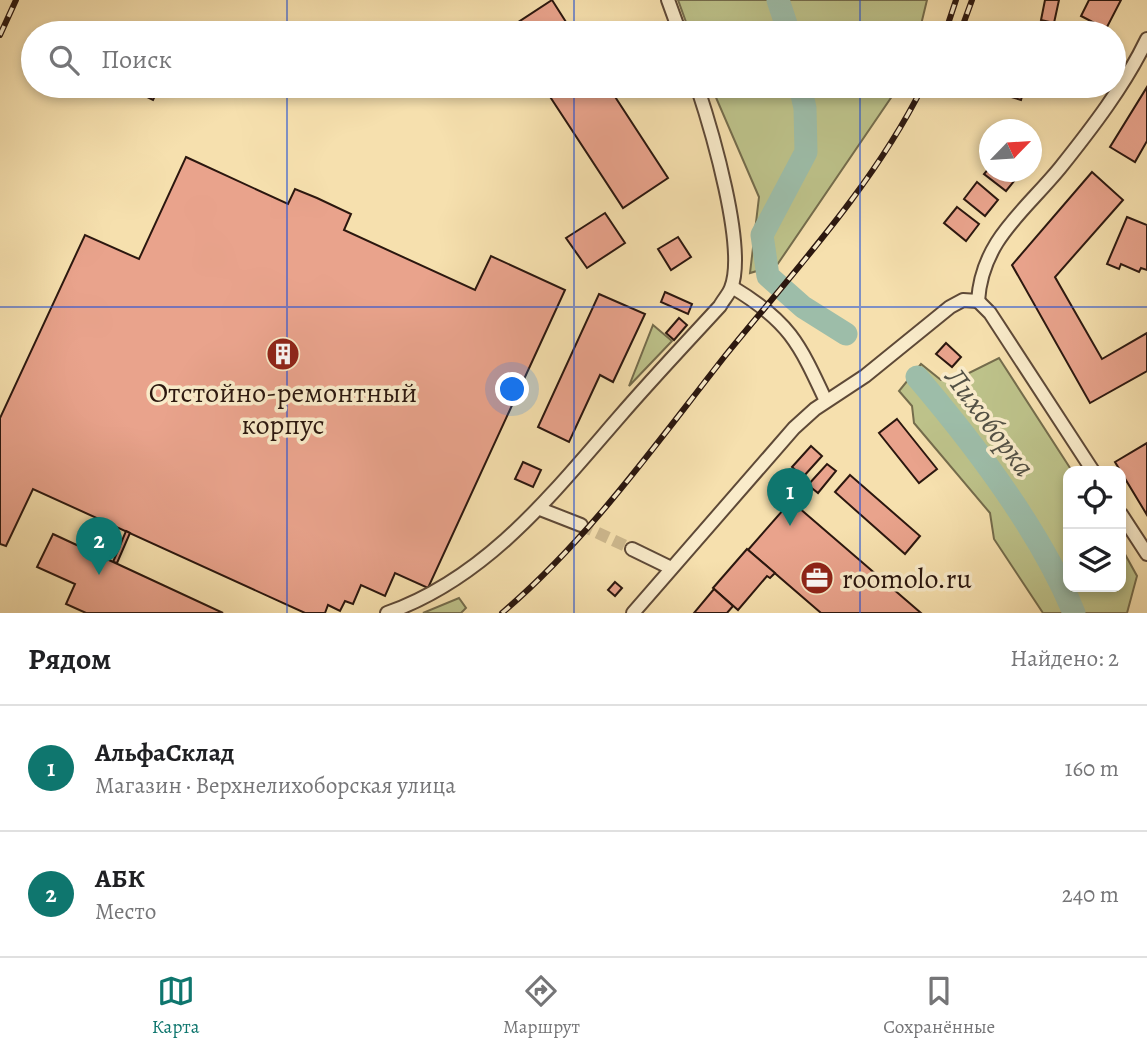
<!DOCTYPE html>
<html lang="ru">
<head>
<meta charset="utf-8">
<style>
	:root { --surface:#fff; --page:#f2f2f2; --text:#202124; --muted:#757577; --line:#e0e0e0; --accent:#0f766e }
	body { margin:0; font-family:Alegreya,serif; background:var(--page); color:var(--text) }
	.controls { position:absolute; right:21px; bottom:21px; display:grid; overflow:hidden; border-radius:14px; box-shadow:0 4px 10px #0003 }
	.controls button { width:63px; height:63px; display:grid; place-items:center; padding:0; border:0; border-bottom:2px solid var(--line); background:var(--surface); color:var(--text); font:35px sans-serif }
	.compass { position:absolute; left:979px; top:119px; width:63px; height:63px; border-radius:50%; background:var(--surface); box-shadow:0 4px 10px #0003; rotate:65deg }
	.you { position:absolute; left:513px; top:390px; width:24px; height:24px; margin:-18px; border:5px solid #fff; border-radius:50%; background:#1a73e8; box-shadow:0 0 0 10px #1a73e833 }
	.badge { display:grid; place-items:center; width:46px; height:46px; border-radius:50%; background:var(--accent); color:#fff; font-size:23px; font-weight:700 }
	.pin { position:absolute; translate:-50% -58px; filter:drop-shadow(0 2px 4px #0008) }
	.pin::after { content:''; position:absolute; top:37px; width:24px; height:21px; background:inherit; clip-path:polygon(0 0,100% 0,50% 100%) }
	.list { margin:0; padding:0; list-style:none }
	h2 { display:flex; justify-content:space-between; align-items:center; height:91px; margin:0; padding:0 28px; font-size:30px }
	h2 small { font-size:23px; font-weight:400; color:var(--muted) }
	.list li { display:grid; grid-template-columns:46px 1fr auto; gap:21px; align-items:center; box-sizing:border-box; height:126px; padding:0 28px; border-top:2px solid var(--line) }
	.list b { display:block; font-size:26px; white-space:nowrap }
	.list p { margin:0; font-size:23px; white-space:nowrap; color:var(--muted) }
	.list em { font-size:23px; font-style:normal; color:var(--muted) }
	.icon { flex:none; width:38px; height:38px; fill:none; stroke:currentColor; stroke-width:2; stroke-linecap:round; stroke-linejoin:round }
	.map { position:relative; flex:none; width:1147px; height:613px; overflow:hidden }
	.search { position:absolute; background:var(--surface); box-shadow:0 4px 10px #0003; left:21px; right:21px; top:21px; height:77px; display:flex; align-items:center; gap:18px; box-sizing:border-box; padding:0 24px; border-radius:38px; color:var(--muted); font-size:26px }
	.sheet { height:343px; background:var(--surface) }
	nav { display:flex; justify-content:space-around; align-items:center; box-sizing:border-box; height:98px; border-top:2px solid var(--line); background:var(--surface); font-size:19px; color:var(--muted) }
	nav a { display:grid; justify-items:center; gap:4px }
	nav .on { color:var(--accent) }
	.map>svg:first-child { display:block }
	.green { fill:#bdc28a; stroke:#746c4c; stroke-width:2 }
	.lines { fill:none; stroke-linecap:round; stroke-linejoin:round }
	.river { stroke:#9dbda9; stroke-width:23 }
	.building { fill:#e9a38c; stroke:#2b170f; stroke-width:2 }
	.minor-tunnel { stroke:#cdb88e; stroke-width:12; stroke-dasharray:12 6; stroke-linecap:butt }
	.minor-casing { stroke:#5e4937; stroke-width:16 }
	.minor { stroke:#f9ebca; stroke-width:12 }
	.rail-casing { stroke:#2b170f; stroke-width:6 }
	.rail { stroke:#f9ebca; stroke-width:3.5; stroke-dasharray:10; stroke-linecap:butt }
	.grid { fill:none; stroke:#1d4ed8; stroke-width:2; stroke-opacity:0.55 }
	.labels { text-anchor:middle; stroke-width:7; stroke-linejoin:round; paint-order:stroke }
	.poi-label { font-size:28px; fill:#2b170f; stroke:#f9ebca }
	.water-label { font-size:30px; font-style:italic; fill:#535145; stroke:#f9ebca }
</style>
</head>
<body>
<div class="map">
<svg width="1147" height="613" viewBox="0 0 1147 613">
	<rect width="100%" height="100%" fill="#f6e0ae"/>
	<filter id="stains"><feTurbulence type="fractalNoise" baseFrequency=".00286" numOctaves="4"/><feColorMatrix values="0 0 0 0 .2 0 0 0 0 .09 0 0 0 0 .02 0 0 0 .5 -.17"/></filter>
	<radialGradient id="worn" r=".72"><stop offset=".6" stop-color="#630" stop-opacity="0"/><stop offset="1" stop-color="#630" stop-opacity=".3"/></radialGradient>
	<g class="green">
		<path d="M678 0H927L919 33H690Z"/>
		<path d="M711 86H899L777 265 750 273 759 197Z"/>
		<path d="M653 325 672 341 629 386Z"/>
		<path d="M999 358 1072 471H1068V587H1121V547L1137 576 1127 613H1043L994 539 990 513 914 423 912 406 899 391 921 364 941 380 957 379Z"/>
		<path d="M459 598 466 608 461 613H423Z"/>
	</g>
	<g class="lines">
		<g class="river">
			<path d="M778 0 789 33"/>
			<path d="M800 86 805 108 806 152 762 235 768 276 803 307 846 334"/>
			<path d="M917 377C975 445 1040 530 1074 613"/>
		</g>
	</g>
	<g class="building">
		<path d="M552 0 573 33H508L506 30Z"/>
		<path d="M1045 0H1059L1054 23 1041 20Z"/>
		<path d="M1089 0H1121L1106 29 1081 16Z"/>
		<path d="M142 86H160L153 100 139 93Z"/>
		<path d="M543 86H608L668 178 623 208Z"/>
		<path d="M1011 86H1025L1021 100 1008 96Z"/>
		<path d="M1147 87V141L1135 162 1110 147Z"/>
		<path d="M186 157 288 204 295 189 317 198 351 214 344 230 475 290 491 256 565 290 428 588 395 573 385 596 361 585 353 604 345 601 340 611 328 605 325 613H305L33 489 6 546 0 544V418L85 235 139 259Z"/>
		<path d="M990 167V172H1015L1019 175 1006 191 984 174Z"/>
		<path d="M1092 172 1123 200 1055 277 1102 359 1147 333V371L1090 403 1012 265Z"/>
		<path d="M977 182 998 200 985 216 964 199Z"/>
		<path d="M957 207 979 224 966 241 944 223Z"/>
		<path d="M605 213 625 243 587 268 566 238Z"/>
		<path d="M1127 217 1147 225V270L1141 268 1139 272 1121 264 1119 269 1107 264Z"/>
		<path d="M678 237 691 257 671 270 658 249Z"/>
		<path d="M665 292 692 304 688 314 661 302Z"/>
		<path d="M599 294 645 314 613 382 600 375 569 442 538 427Z"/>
		<path d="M679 318 687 325 674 340 666 333Z"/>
		<path d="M946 343 961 357 952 367 936 354Z"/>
		<path d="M897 419 937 469 919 483 879 433Z"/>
		<path d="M1147 443V515L1115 462Z"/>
		<path d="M811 446 822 456 803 477 792 467Z"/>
		<path d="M523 462 541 470 533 487 515 479Z"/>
		<path d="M827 464 836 471 818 493 808 485Z"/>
		<path d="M850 475 920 536 905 554 835 492Z"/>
		<path d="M791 501 921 613H821L748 550Z"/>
		<path d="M126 531 130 533 117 563 113 562Z"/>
		<path d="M53 534 96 554 223 613H86L66 604 75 584 37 567Z"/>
		<path d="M747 549 775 573 770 578 767 576 738 610 713 588Z"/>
		<path d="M615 582 622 588 615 596 608 590Z"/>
		<path d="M714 589 733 606 727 613H694Z"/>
	</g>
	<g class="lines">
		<path class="minor-tunnel" d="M581 525 632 549"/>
		<defs>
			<g id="minor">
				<path d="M668 0 680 33"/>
				<path d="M732 287C789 321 799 343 826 401"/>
				<path d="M978 301C982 240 1024 212 1060 168 1092 128 1125 85 1147 39"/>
				<path d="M978 301 990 313 1093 471"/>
				<path d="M540 509 581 525"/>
				<path d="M1121 514 1147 554"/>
				<path d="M632 549 671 568"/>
				<path d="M387 613C487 578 553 493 620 416 652 379 686 343 720 306 723 300 729 294 731 288 747 248 711 128 697 86"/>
				<path d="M633 613 794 428 815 409 865 376 950 307 963 300 978 301"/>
			</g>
		</defs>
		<use href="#minor" class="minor-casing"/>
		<use href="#minor" class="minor"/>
		<defs>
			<g id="rail">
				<path d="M945 33 956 0"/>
				<path d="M960 33 972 0"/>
				<path d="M0 35 16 0"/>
				<path d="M502 613C589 539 655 445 725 356 795 270 873 186 923 86"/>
			</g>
		</defs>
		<use href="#rail" class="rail-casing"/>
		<use href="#rail" class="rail"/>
	</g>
	<path class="grid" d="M287 0V33M574 0V33M860 0V33M287 86V613M574 86V613M860 86V613M0 307H1147"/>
	<defs>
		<symbol id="building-disc" viewBox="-11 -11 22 22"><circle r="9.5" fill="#8f2418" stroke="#f9ebca"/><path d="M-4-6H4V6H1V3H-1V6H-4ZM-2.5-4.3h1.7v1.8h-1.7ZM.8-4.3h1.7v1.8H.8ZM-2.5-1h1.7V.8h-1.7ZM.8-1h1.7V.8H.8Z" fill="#fff"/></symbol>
		<symbol id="office-disc" viewBox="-11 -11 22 22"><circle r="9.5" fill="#8f2418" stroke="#f9ebca"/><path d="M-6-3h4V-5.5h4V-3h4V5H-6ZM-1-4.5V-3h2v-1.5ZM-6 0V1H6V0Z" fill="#fff"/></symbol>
	</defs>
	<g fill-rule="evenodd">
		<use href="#building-disc" x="264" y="335" width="38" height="38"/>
		<use href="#office-disc" x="798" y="559" width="38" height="38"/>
	</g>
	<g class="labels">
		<g class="poi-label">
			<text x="283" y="402">Отстойно-ремонтный<tspan x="283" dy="32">корпус</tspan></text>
			<text x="842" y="588" text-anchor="start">roomolo.ru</text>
		</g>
		<g class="water-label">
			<text transform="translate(990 422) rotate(53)" y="10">Лихоборка</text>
		</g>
	</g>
	<rect width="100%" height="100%" filter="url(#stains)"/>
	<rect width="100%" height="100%" fill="url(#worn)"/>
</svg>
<div class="controls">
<button><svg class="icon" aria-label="locate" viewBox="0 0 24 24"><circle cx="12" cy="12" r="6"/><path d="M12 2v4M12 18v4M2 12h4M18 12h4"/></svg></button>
<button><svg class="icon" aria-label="layers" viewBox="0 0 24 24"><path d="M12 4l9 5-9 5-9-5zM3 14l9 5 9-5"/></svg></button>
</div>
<svg class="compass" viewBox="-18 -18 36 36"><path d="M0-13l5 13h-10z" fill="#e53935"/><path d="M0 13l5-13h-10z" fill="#757577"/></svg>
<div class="you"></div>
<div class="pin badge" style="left:790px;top:526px">1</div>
<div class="pin badge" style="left:99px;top:575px">2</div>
<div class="search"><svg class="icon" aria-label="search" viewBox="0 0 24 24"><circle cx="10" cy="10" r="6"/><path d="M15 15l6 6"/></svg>Поиск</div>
</div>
<section class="sheet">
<h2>Рядом<small>Найдено: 2</small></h2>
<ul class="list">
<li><span class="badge">1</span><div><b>АльфаСклад</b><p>Магазин · Верхнелихоборская улица</p></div><em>160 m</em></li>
<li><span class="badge">2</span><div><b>АБК</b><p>Место</p></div><em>240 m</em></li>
</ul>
</section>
<nav>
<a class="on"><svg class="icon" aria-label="map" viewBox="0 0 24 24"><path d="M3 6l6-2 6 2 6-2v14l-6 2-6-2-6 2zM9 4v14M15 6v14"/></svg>Карта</a>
<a><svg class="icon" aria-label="directions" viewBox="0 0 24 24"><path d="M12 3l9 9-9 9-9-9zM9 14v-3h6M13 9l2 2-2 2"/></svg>Маршрут</a>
<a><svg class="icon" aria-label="saved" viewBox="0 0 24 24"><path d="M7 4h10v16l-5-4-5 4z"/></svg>Сохранённые</a>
</nav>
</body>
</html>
